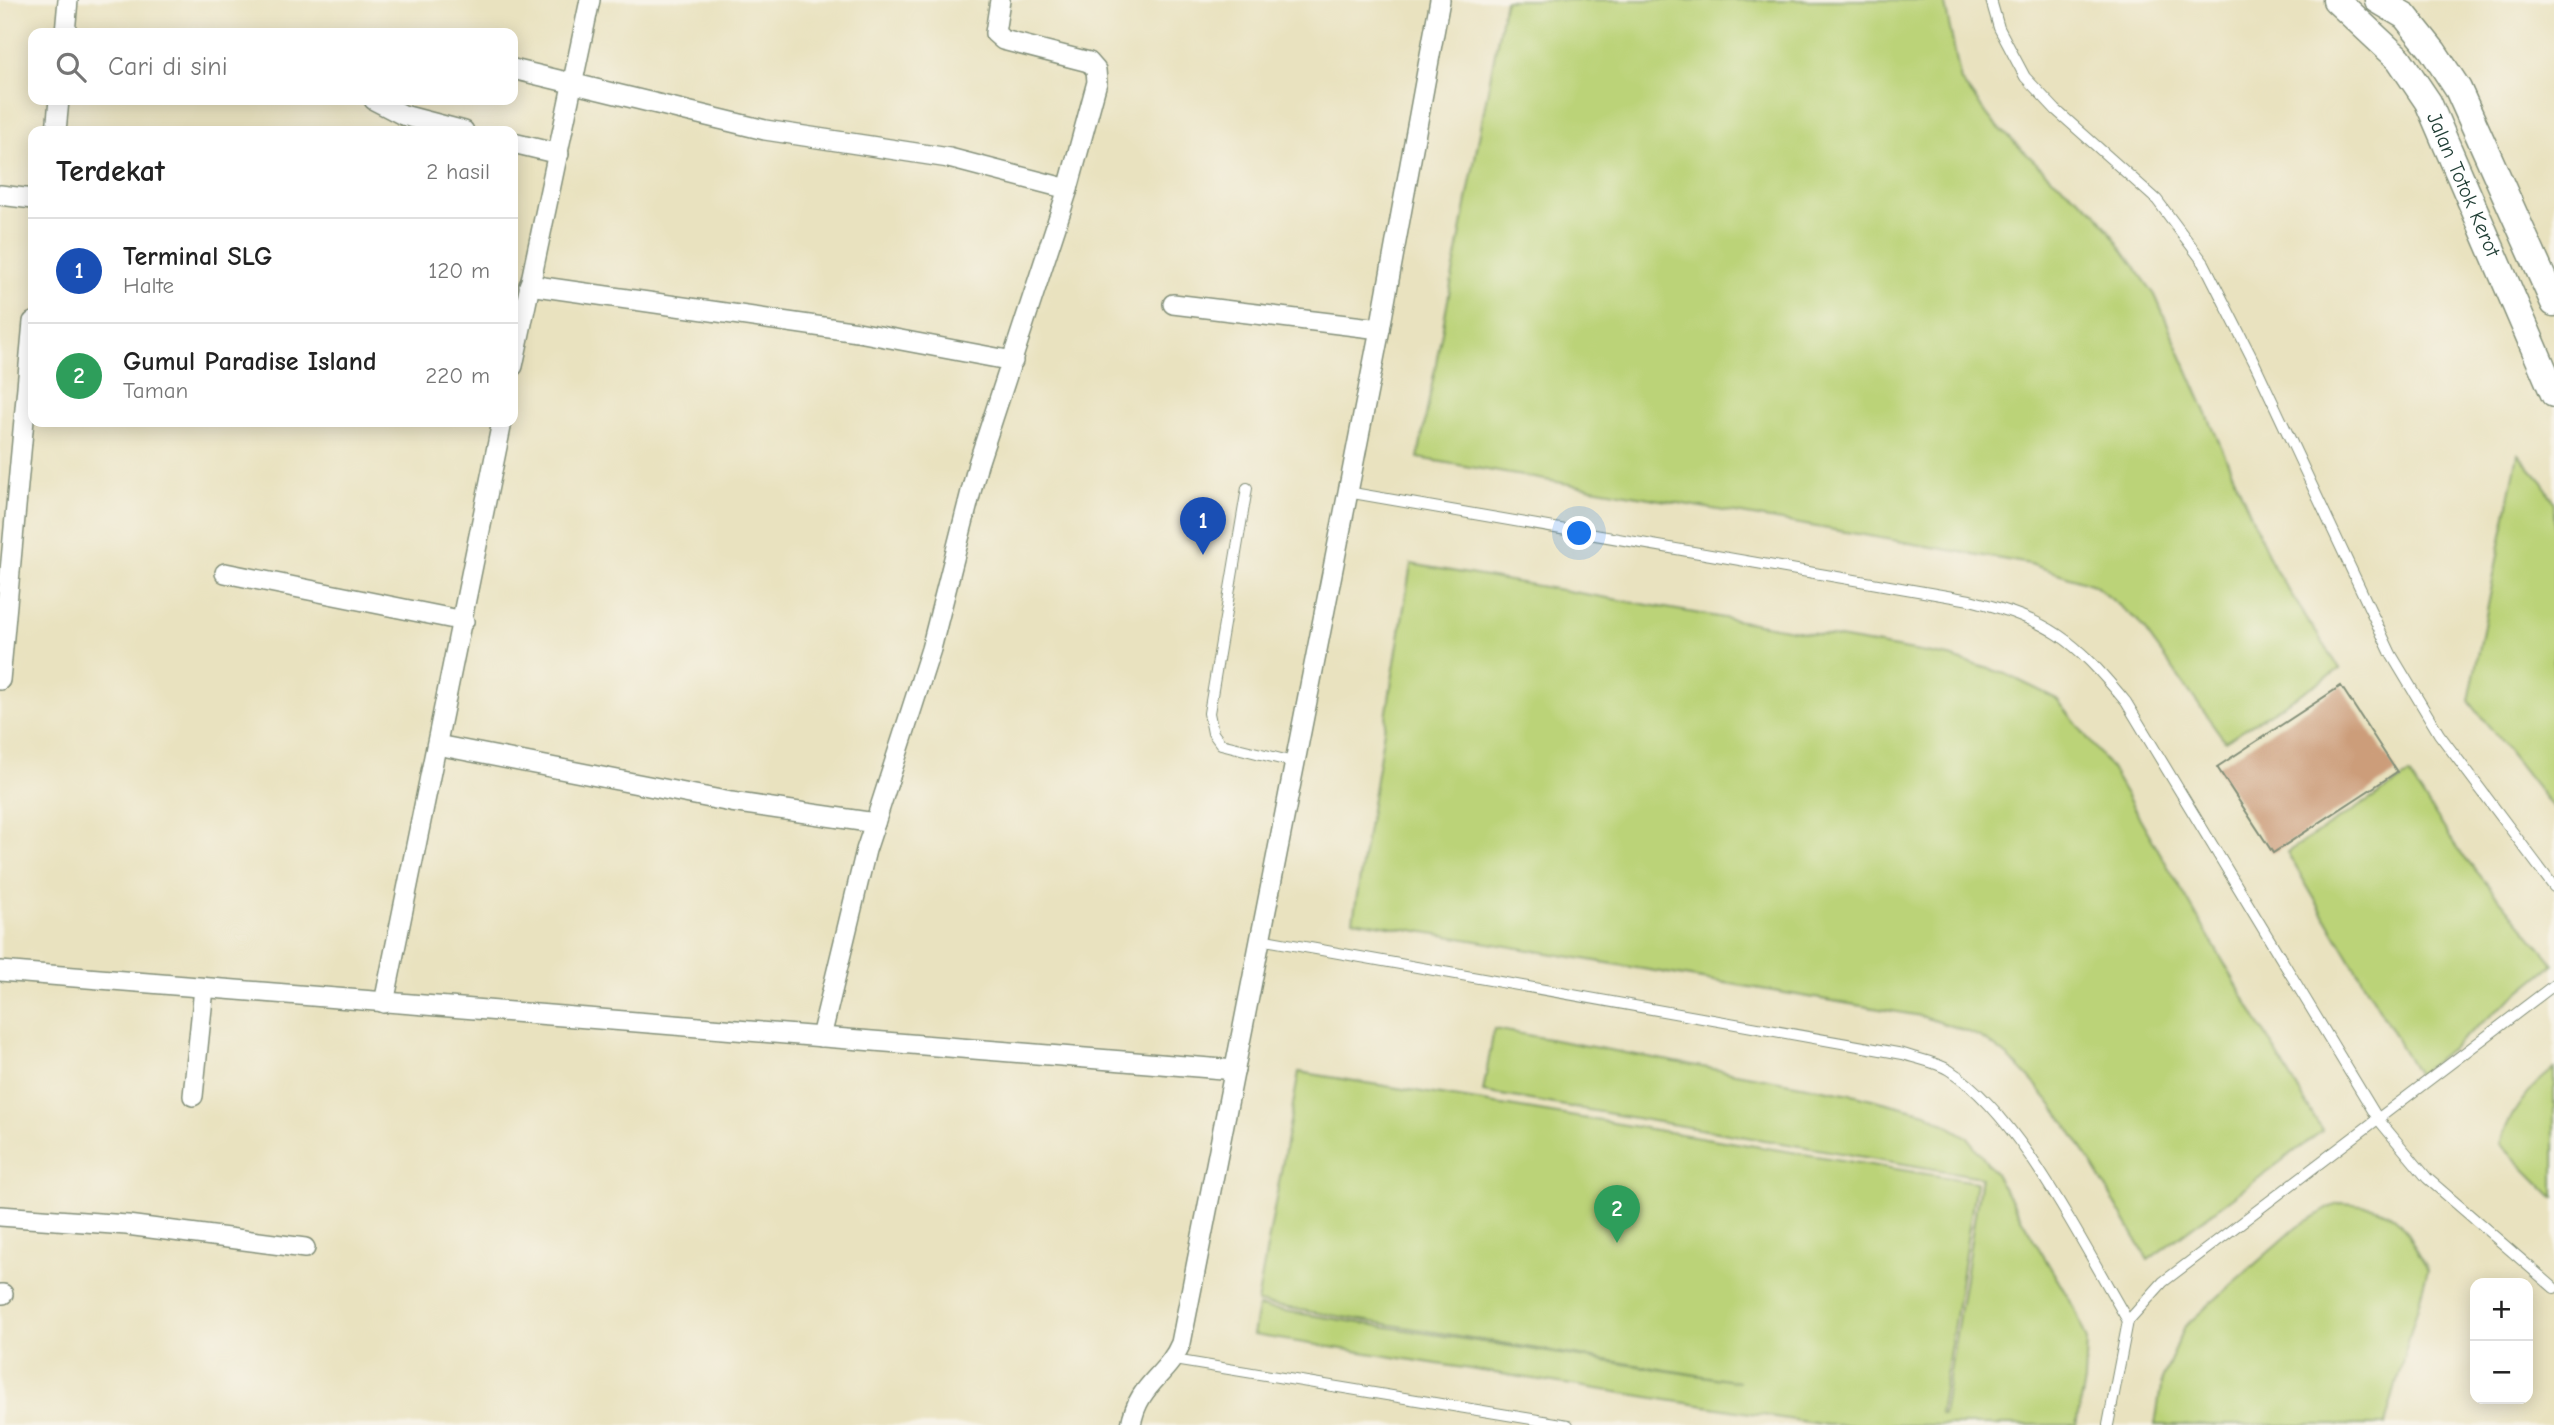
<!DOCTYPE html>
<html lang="id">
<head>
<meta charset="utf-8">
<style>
	:root { --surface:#fff; --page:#f6f6f6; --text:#222; --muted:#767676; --line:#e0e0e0; --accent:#1a73e8 }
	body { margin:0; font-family:"Comic Neue",sans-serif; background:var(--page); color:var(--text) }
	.controls { position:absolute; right:21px; bottom:21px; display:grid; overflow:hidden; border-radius:14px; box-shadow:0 4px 18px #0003 }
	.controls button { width:63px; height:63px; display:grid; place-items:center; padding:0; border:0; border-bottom:2px solid var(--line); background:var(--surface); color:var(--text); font:35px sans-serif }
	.you { position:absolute; left:1580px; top:534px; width:24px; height:24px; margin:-18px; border:5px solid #fff; border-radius:50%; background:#1a73e8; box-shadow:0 0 0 10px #1a73e833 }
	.badge { display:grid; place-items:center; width:46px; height:46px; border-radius:50%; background:var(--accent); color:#fff; font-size:23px; font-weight:700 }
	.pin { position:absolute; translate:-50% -58px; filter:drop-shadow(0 2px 4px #0008) }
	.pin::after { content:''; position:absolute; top:37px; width:24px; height:21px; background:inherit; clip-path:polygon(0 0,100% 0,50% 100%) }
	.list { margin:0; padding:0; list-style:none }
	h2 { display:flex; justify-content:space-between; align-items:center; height:91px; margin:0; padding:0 28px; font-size:30px }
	h2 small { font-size:23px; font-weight:400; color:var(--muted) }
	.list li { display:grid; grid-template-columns:46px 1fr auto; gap:21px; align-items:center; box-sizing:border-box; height:105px; padding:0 28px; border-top:2px solid var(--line) }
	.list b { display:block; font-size:26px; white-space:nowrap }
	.list p { margin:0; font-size:23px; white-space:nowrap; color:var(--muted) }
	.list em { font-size:23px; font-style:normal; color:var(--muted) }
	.icon { flex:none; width:38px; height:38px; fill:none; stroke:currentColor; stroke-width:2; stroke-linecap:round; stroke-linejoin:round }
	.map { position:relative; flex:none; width:2554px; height:1425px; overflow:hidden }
	.search { position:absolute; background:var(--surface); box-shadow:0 4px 18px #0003; left:28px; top:28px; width:490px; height:77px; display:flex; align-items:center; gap:18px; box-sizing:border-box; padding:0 24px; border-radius:14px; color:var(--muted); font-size:26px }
	.panel { position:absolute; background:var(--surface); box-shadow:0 4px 18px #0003; left:28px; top:126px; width:490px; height:301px; border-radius:14px }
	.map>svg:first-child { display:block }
	.green { fill:#bbd378; stroke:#6d8856; stroke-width:2 }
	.building { fill:#cc9d7a }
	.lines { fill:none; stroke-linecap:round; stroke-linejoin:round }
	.lane-casing { stroke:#84907a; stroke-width:12 }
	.street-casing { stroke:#84907a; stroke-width:22 }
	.secondary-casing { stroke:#84907a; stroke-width:29 }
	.lane { stroke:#fff; stroke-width:10 }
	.street { stroke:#fff; stroke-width:19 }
	.secondary { stroke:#fff; stroke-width:26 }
	.labels { text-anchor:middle; stroke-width:5; stroke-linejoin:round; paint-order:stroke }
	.street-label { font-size:21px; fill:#1f3d34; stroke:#f7f3e8 }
</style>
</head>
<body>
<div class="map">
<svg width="2554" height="1425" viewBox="0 0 2554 1425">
	<rect width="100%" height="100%" fill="#f7f3e8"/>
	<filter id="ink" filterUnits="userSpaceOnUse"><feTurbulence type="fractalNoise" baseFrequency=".0143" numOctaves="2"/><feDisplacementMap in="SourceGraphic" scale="14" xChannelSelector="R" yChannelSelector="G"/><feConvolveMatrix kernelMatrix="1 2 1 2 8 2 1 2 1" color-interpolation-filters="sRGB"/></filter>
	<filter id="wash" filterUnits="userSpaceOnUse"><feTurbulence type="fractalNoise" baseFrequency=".00686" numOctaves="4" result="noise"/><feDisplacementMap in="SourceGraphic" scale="28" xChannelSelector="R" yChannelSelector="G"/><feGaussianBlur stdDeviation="1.57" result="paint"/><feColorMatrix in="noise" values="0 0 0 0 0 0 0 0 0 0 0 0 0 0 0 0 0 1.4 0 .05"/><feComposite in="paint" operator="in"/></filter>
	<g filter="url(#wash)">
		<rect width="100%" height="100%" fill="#e9e2bf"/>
		<g class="green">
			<path d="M1505 0H1944L1961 81 1993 122 2052 178 2095 211 2155 295 2274 568 2340 669 2225 741 2138 621 2094 585 2030 564 1418 458Z"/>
			<path d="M2518 454 2543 482 2554 503V809L2469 701Z"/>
			<path d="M1411 564 1949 657 2006 674 2057 699 2110 767 2322 1131 2148 1260C2107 1192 2058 1090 1991 1044 1972 1030 1943 1024 1921 1016L1353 920Z"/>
			<path d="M2409 775 2457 848 2554 964 2418 1075 2287 852Z"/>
			<path d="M1494 1029 1856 1095 1926 1113 1967 1137 1994 1172 2075 1309 2087 1340 2085 1382 2076 1425H1826L1253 1335 1258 1307 1740 1382 1257 1303 1299 1072 1976 1182 1940 1414 1943 1415 1981 1177 1483 1092Z"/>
			<path d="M2554 1069V1198L2500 1144C2508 1115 2530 1086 2554 1069Z"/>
			<path d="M2338 1203C2401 1206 2398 1219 2428 1269L2385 1425H2155L2162 1380 2185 1326 2298 1226Z"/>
		</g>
		<g id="blocks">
			<path class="building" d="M2341 686 2397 772 2273 853 2217 767Z"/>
		</g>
	</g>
	<g filter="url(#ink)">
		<use href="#blocks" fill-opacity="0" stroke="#84907a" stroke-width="2"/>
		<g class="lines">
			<defs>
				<g id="lane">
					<path d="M1991 0 1999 28 2025 77 2056 110 2157 200 2204 263 2254 362 2391 654 2439 734 2554 887"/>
					<path d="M1247 488 1209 713 1213 733 1221 744 1293 762"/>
					<path d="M1347 492 1970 600C2051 621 2073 638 2126 702L2378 1119 2427 1178 2554 1288"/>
					<path d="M1260 939 1903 1054C1918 1059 1936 1062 1949 1070 2022 1117 2083 1246 2128 1321"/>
					<path d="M1174 1360 1568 1425"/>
					<path d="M2108 1425 2128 1321 2163 1282 2554 985"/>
				</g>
				<g id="street">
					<path d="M65 33 68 0"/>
					<path d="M513 69 765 130 949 158 1068 189"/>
					<path d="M374 100 403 115 464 131"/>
					<path d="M56 131 59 100"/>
					<path d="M513 143 559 154"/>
					<path d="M0 195 33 199"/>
					<path d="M529 285 858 332 1013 361"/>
					<path d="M1173 304 1380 329"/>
					<path d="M513 366 590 0"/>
					<path d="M225 573 464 621"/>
					<path d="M0 680 33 322"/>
					<path d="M437 745 731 802 875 823 866 850 821 1037"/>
					<path d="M875 823 931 649 978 464 1068 189 1097 82 1096 70 1089 62 1003 40 995 33 1000 0"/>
					<path d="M0 971 1235 1070"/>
					<path d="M384 1003 502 422"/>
					<path d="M193 1096 204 988"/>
					<path d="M0 1216 127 1225 305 1248"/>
					<path d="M0 1294H3"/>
					<path d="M1131 1425C1138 1383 1167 1377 1181 1343L1380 329 1440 0"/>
				</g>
				<g id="secondary">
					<path id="s1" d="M2336 0 2399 59 2428 102 2554 394"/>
					<path d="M2378 0 2405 16 2433 51 2458 89 2554 303"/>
				</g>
			</defs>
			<use href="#lane" class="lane-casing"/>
			<use href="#street" class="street-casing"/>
			<use href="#secondary" class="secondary-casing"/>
			<use href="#lane" class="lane"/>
			<use href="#street" class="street"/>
			<use href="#secondary" class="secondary"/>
		</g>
	</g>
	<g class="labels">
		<g class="street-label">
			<text dy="7" stroke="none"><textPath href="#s1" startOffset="228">Jalan Totok Kerot</textPath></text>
		</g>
	</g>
</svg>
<div class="controls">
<button>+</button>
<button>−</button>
</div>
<div class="you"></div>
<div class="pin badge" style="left:1203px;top:555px;background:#1a4fb4">1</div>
<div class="pin badge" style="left:1617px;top:1243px;background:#2e9e5b">2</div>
<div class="search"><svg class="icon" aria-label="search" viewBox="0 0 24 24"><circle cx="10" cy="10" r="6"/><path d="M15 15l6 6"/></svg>Cari di sini</div>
<section class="panel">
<h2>Terdekat<small>2 hasil</small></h2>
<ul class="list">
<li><span class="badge" style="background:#1a4fb4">1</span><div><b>Terminal SLG</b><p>Halte</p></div><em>120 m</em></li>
<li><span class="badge" style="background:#2e9e5b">2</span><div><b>Gumul Paradise Island</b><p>Taman</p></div><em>220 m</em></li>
</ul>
</section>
</div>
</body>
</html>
